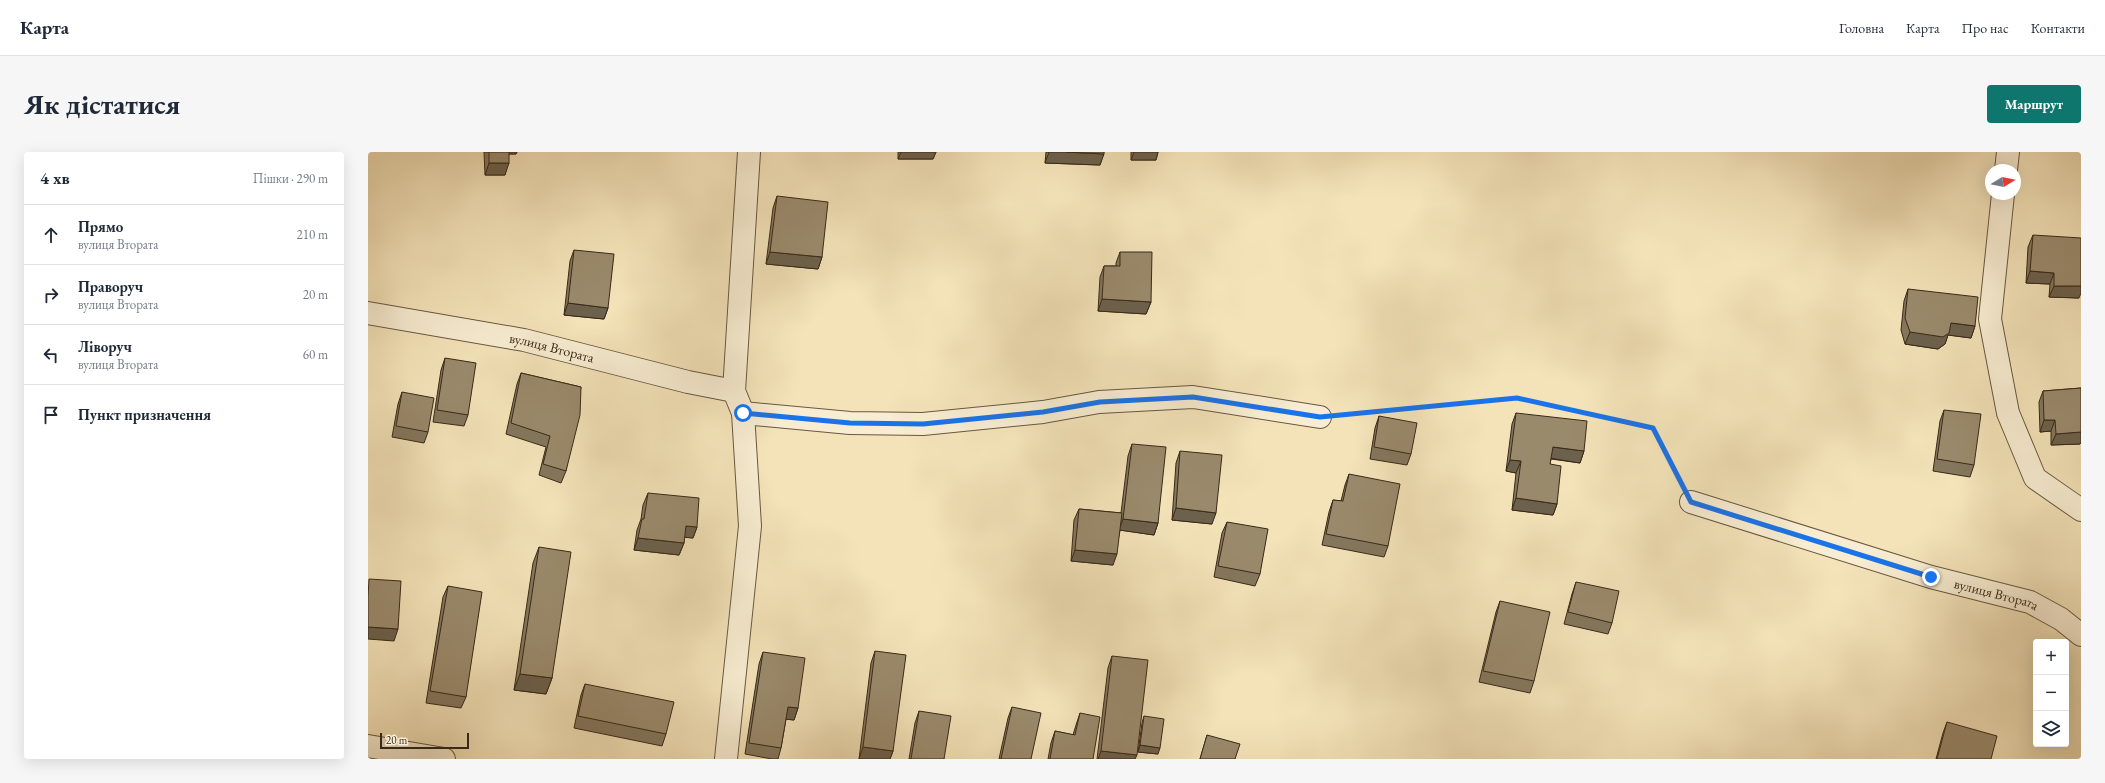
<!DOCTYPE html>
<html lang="uk">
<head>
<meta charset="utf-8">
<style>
	:root { --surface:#fff; --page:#f6f6f7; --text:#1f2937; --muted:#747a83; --line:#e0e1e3; --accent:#0f766e }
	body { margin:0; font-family:"EB Garamond",serif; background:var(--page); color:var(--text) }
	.controls { position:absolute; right:12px; bottom:12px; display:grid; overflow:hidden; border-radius:4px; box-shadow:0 4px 16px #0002 }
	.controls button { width:36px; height:36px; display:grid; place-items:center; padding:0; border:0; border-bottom:1px solid var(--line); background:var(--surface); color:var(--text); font:20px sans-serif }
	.compass { position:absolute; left:1617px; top:12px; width:36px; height:36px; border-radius:50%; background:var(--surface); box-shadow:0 4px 16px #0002; rotate:80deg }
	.scale { position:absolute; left:12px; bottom:10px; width:89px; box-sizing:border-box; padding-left:4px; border:2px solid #392918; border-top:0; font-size:11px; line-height:14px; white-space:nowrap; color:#392918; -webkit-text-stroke:3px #f8edd2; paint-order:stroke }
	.stop { position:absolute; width:12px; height:12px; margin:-9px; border:3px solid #1a73e8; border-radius:50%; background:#fff }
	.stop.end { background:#1a73e8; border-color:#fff; box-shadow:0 1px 4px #0008 }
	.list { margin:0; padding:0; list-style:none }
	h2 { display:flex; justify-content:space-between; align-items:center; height:52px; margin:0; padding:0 16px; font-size:17px }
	h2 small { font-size:13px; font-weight:400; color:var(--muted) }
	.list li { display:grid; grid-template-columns:26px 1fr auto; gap:12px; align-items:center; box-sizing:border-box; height:60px; padding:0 16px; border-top:1px solid var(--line) }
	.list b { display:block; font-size:15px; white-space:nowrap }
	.list p { margin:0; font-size:13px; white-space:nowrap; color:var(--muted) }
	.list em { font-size:13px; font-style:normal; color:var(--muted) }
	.icon { flex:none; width:22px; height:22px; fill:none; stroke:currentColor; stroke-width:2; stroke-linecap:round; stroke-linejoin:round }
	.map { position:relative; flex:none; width:1713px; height:607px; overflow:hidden; border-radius:4px }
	header { display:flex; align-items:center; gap:24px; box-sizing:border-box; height:56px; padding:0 20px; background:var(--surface); border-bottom:1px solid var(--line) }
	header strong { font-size:19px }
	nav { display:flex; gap:22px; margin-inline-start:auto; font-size:14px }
	.intro { display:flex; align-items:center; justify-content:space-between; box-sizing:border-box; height:96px; padding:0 24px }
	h1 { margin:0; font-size:28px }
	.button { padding:10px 18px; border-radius:4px; background:var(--accent); color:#fff; font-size:14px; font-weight:700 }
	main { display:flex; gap:24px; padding:0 24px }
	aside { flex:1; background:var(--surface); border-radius:4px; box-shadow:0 4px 16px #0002 }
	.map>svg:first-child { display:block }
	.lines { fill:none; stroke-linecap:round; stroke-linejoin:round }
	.minor-casing { stroke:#685840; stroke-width:24 }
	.path { stroke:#392918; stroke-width:2.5; stroke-dasharray:1 2; stroke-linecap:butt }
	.minor { stroke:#f8edd2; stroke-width:22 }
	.wall { fill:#84775d; stroke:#392918 }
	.shaded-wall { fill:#6c614c; stroke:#392918 }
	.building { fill:#9a8a6c; stroke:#392918 }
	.route { stroke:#1a73e8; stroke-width:5 }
	.labels { text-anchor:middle; stroke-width:3; stroke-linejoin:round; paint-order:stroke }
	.street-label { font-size:14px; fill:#392918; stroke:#f8edd2 }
</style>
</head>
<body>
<header>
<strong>Карта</strong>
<nav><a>Головна</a><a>Карта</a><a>Про нас</a><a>Контакти</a></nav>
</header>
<div class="intro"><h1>Як дістатися</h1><a class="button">Маршрут</a></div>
<main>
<aside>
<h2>4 хв<small>Пішки · 290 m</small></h2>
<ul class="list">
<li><svg class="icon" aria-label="ahead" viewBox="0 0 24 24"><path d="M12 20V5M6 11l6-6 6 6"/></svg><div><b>Прямо</b><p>вулиця Втората</p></div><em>210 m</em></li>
<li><svg class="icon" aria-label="right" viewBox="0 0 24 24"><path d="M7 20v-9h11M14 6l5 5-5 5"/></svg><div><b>Праворуч</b><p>вулиця Втората</p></div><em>20 m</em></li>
<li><svg class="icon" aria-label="left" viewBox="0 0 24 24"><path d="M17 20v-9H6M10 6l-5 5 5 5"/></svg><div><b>Ліворуч</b><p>вулиця Втората</p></div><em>60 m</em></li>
<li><svg class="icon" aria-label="arrive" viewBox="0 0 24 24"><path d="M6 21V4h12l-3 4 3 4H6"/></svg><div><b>Пункт призначення</b></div></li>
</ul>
</aside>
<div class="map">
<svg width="1713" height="607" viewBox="0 0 1713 607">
	<rect width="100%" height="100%" fill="#f4e3b9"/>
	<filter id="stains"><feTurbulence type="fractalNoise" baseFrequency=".005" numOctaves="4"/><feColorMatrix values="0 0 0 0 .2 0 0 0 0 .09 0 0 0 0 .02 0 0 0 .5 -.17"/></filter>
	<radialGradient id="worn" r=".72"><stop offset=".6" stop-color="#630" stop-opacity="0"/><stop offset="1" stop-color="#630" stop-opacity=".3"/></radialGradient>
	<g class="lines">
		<defs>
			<g id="minor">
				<path d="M1638 18 1640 0"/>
				<path d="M1635 42 1622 167 1640 261 1667 326 1713 358"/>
				<path id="s1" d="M0 161 156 188 320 230 366 239"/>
				<path d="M375 261 482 271 555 272 675 260 731 250 825 245 952 265"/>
				<path id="s2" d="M1323 350 1563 425 1662 450 1693 467 1713 483"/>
				<path d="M0 594 76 607"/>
				<path d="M358 607 382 374 375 261 366 239 381 0"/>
			</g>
		</defs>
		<use href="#minor" class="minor-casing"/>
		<path class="path" d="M978 262 1149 246 1285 277 1311 326"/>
		<use href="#minor" class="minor"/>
	</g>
	<g class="wall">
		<path d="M116 0H149L148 2H141L137 23H117Z"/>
		<path d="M530 0H568L565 7H530Z"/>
		<path d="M678 0H736L732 13 677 11Z"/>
		<path d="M763 0H790L788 8H763Z"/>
		<path d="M409 44 454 105 450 117 398 112 405 56Z"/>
		<path d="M1665 83 1711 146 1681 145 1682 132 1658 131 1660 95Z"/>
		<path d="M206 98 240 156 236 167 196 163 202 109Z"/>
		<path d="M752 100 783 150 778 162 730 159 732 125 736 114H748V111Z"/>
		<path d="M1540 137 1607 174 1603 186 1580 183 1577 192 1570 197 1537 192 1533 178 1536 149Z"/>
		<path d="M77 206 100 263 96 274 65 270 73 218Z"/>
		<path d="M153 221 213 235 198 319 193 331 171 323 178 295 138 282 149 232Z"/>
		<path d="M1713 236V290L1712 292 1683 293V279L1672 280 1671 250 1675 239Z"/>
		<path d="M34 240 60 280 56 291 24 285 30 252Z"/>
		<path d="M1576 258 1606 313 1602 325 1565 319 1572 269Z"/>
		<path d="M1148 261 1216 299 1212 311 1183 307 1182 312 1189 352 1185 363 1144 358 1148 321 1138 319 1144 272Z"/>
		<path d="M1011 264 1043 302 1039 313 1002 307 1007 276Z"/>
		<path d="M764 292 790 371 786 383 752 378 745 413 703 409 706 368 711 357 753 361 760 304Z"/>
		<path d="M812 299 844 372 804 368 808 311Z"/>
		<path d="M981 322 1020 394 1016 405 954 393 961 360 965 348 973 349 977 333Z"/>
		<path d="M280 341 329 375 325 386 316 385V391L311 403 266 398 269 378 273 367 275 353Z"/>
		<path d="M859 370 892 422 887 434 846 425 854 381Z"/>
		<path d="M171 395 184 526 178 542 146 538 165 411Z"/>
		<path d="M1208 430 1244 471 1240 482 1196 472 1204 442Z"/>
		<path d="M80 434 98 545 93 556 58 551 75 445Z"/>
		<path d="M1132 449 1166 529 1162 541 1111 530 1128 460Z"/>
		<path d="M507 499 525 599 522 607H491L503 511Z"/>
		<path d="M395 500 430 556 426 568 418 567 413 596 410 607H404L377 602 391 512Z"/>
		<path d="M744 504 767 607H729L740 516Z"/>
		<path d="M217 532 298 582 294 594 206 576 213 543Z"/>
		<path d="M644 555 663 607H631L640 566Z"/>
		<path d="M551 559 576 607H541L547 571Z"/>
		<path d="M712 561 725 607H680L683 591 687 579 705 583 708 573Z"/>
		<path d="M776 564 790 602 770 600 774 571Z"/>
		<path d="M1579 570 1623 607H1568L1575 581Z"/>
		<path d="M839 583 867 607H832Z"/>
	</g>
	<g class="shaded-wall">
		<path d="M138 0H149L148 2H137Z"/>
		<path d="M533 0H568L565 7H530Z"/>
		<path d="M681 0H698L736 2 732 13 677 11Z"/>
		<path d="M766 0H790L788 8H763Z"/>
		<path d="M121 11H141L137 23H117Z"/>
		<path d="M402 100 454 105 450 117 398 112Z"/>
		<path d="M1662 119 1686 121 1682 132 1658 131Z"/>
		<path d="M1686 134H1713V141L1711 146 1681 145Z"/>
		<path d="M734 147 783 150 778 162 730 159Z"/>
		<path d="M200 151 240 156 236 167 196 163Z"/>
		<path d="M1583 171 1607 174 1603 186 1580 183 1577 192 1570 197 1537 192 1542 180Z"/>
		<path d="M1676 268H1687L1683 279 1672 280Z"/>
		<path d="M1713 280V290L1712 292 1683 293 1688 282Z"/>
		<path d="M1185 295 1216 299 1212 311 1181 306Z"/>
		<path d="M1142 308 1153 309 1148 321 1138 319Z"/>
		<path d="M1148 346 1189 352 1185 363 1144 358Z"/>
		<path d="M808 356 848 361 844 372 804 368Z"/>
		<path d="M755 367 790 371 786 383 751 378Z"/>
		<path d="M318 374 329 375 325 386 313 385Z"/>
		<path d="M270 386 316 391 311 403 266 398Z"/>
		<path d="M707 398 749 402 745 413 703 409Z"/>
		<path d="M0 475 30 477 26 489 0 487Z"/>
		<path d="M152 522 184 526 178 542 146 538Z"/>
		<path d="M420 555 430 556 426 568 416 567Z"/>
		<path d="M772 593 792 596 790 602 770 600Z"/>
		<path d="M495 595 525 599 522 607H491Z"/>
		<path d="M733 599 769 603 767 607H730Z"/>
	</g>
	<g class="building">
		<rect x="121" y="0" width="20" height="11"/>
		<path d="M698 0H736V2Z"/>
		<path d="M409 44 460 50 454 105 402 100Z"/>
		<path d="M1665 83 1713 86V134H1686V121L1662 119Z"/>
		<path d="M206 98 246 102 240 156 200 151Z"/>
		<path d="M752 100H784L783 150 734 147 736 114H752Z"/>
		<path d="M1540 137 1610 145 1607 174 1583 171 1581 181 1575 185 1542 180 1537 166Z"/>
		<path d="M77 206 108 211 100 263 69 258Z"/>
		<path d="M153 221 213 235 212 263 198 319 175 312 182 284 143 271Z"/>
		<path d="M1713 236V280L1688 282 1687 268H1676L1675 239Z"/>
		<path d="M34 240 66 246 60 280 28 274Z"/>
		<path d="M1576 258 1613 262 1606 313 1569 307Z"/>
		<path d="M1148 261 1219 269 1216 299 1185 295 1182 312 1193 314 1189 352 1148 346 1153 309 1142 308Z"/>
		<path d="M1011 264 1049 271 1043 302 1006 295Z"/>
		<path d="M764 292 798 295 790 371 755 367Z"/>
		<path d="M812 299 854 303 848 361 808 356Z"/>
		<path d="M981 322 1032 332 1020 394 958 382 965 348 975 349Z"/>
		<path d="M280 341 331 346 329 375 318 374 316 391 270 386 274 367H276Z"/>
		<path d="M711 357 754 361 749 402 707 398Z"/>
		<path d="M859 370 900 377 892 422 850 414Z"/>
		<path d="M171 395 203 400 184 526 152 522Z"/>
		<path d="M1 427 33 429 30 477 0 475V445Z"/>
		<path d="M1208 430 1251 439 1244 471 1200 460Z"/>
		<path d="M80 434 114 440 98 545 62 539Z"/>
		<path d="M1132 449 1182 460 1166 529 1115 519Z"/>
		<path d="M507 499 538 503 525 599 495 595Z"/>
		<path d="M395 500 437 506 430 556 420 555 413 596 381 591Z"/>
		<path d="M744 504 780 508 769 603 733 599Z"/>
		<path d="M217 532 306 550 298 582 210 564Z"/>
		<path d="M644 555 673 561 663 607H633Z"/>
		<path d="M551 559 583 564 576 607H543Z"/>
		<path d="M712 561 732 565 725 607H682L687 579 707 583Z"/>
		<path d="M776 564 796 567 792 596 772 593Z"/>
		<path d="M1579 570 1629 584 1623 607H1569Z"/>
		<path d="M839 583 872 592 867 607H832Z"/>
	</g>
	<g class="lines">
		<path class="route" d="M375 261 482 271 555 272 675 260 732 250 825 245 952 265 1149 246 1285 276 1323 350 1563 425"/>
	</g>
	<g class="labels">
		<g class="street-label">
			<text dy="5" stroke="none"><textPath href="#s1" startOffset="187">вулиця Втората</textPath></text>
			<text dy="5" stroke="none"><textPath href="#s2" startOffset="319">вулиця Втората</textPath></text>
		</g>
	</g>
	<rect width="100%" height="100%" filter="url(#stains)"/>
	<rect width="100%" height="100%" fill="url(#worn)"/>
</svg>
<div class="controls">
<button>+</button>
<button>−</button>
<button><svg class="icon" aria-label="layers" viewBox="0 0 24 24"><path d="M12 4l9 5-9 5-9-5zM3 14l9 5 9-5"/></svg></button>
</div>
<svg class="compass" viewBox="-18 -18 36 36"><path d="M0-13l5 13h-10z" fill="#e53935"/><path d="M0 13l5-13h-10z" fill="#747a83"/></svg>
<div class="scale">20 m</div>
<div class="stop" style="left:375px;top:261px"></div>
<div class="stop end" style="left:1563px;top:425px"></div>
</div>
</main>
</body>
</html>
